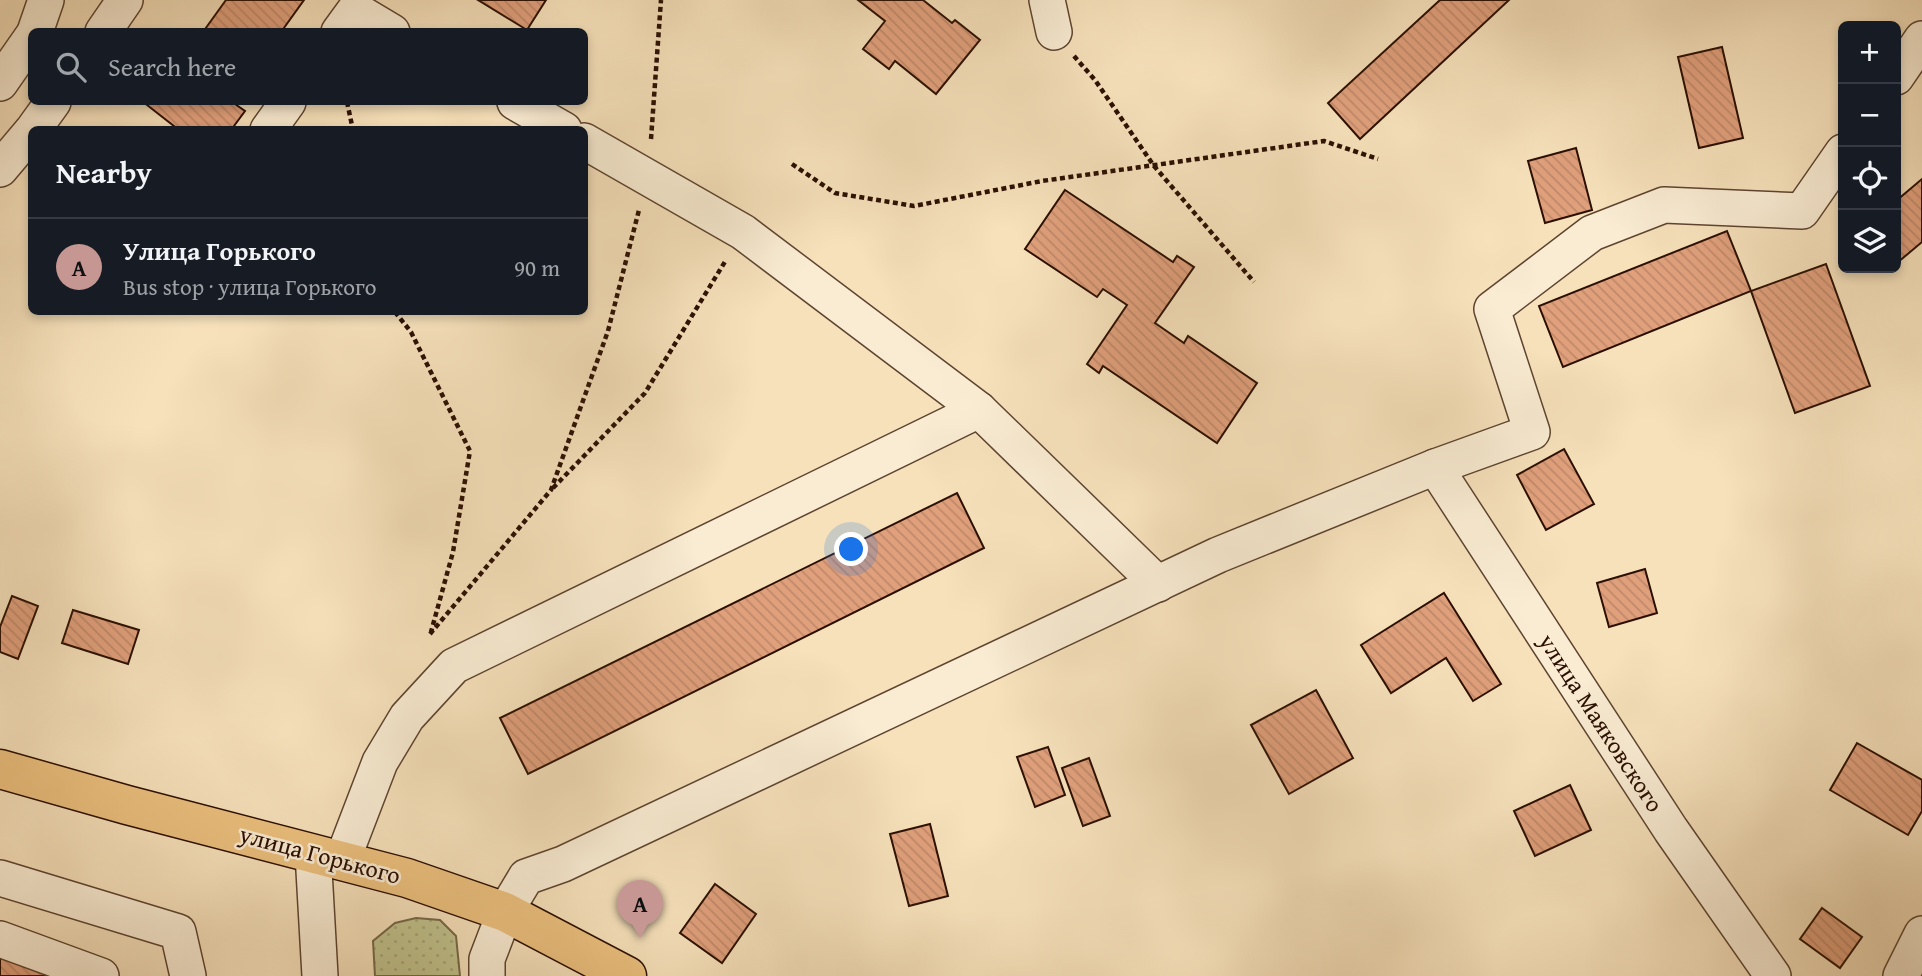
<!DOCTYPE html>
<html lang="en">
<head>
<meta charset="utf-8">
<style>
	:root { --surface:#171b24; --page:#242831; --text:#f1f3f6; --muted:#9ea1a6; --line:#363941; --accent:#c59692 }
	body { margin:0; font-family:"Gentium Book Plus",serif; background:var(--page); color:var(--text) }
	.controls { position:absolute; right:21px; top:21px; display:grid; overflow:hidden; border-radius:10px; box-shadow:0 4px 10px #0003 }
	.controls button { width:63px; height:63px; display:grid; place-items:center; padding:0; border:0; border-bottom:2px solid var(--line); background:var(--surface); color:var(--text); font:35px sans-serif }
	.you { position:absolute; left:852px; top:550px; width:24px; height:24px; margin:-18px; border:5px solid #fff; border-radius:50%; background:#1a73e8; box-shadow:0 0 0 10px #1a73e833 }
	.badge { display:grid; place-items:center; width:46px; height:46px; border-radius:50%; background:var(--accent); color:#111; font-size:23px; font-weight:700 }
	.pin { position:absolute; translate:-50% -58px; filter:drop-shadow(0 2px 4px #0008) }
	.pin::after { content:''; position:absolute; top:37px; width:24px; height:21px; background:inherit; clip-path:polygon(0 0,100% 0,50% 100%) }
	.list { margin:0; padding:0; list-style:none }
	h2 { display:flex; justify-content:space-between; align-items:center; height:91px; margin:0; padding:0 28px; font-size:30px }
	h2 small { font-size:23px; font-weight:400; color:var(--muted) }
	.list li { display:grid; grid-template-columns:46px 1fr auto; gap:21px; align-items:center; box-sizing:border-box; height:98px; padding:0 28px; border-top:2px solid var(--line) }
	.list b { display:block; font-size:26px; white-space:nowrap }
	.list p { margin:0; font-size:23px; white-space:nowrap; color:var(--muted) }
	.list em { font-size:23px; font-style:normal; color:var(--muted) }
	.icon { flex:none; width:38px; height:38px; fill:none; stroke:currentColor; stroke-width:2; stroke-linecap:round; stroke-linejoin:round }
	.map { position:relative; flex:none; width:1922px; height:976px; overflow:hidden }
	.search { position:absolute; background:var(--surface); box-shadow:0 4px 10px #0003; left:28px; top:28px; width:560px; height:77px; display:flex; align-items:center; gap:18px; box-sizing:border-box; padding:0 24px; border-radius:10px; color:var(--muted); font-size:26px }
	.panel { position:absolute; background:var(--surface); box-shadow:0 4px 10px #0003; left:28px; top:126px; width:560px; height:189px; border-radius:10px }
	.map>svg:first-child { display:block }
	.green { fill:url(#green-dots); stroke:#766848; stroke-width:2 }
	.building { fill:url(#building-back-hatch); stroke:#2b0f02; stroke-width:2 }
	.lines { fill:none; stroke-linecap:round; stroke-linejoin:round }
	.minor-casing { stroke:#5e4430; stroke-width:38 }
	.major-casing { stroke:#2b0f02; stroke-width:41 }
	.path { stroke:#2b0f02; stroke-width:4.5; stroke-dasharray:5 3.5; stroke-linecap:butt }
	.minor { stroke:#f9ecd3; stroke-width:35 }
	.major { stroke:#ebc07e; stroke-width:38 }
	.labels { text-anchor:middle; stroke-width:5; stroke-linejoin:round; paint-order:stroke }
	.street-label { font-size:24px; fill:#2b0f02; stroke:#f9ecd3 }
</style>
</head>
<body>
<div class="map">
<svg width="1922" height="976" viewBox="0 0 1922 976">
	<defs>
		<pattern id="green-dots" width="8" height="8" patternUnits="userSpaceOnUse" patternTransform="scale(1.75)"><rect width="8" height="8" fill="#c0c28d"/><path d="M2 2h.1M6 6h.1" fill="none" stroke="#a5a678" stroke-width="1.8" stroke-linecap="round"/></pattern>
		<pattern id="building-back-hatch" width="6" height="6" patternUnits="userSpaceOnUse" patternTransform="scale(1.75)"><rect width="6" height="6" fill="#e0a07c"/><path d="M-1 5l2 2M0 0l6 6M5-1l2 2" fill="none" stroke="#c0896a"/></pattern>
	</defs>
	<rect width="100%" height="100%" fill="#f6e1bb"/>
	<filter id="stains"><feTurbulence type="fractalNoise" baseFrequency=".00286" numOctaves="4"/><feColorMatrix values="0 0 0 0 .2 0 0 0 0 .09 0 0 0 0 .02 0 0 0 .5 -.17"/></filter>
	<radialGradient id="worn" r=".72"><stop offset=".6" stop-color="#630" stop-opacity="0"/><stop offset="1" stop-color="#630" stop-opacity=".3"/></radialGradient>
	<path class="green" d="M416 918 440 920 456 936 460 976H375L373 941 395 923Z"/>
	<g class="building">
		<path d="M226 0H304L281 32H203Z"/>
		<path d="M478 0H546L527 30Z"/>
		<path d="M858 0H923L952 23 955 20 980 40 936 94 895 61 889 69 863 49 885 21Z"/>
		<path d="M1440 0H1509L1360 139 1328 103Z"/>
		<path d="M1722 47 1743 138 1699 148 1678 57Z"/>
		<path d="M150 102H232L245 111 231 130H179L147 105Z"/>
		<path d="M1576 148 1592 210 1545 223 1528 161Z"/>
		<path d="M1922 179V242L1897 263 1896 201Z"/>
		<path d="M1065 190 1173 262 1177 256 1194 267 1155 323 1184 343 1188 336 1257 383 1217 443 1103 366 1099 373 1087 364 1127 305 1103 289 1097 297 1025 249Z"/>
		<path d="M1727 231 1751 291 1563 367 1539 306Z"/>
		<path d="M1826 264 1870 386 1795 413 1751 291Z"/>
		<path d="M1564 449 1594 504 1546 530 1517 475Z"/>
		<path d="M957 493 984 548 528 774 500 718Z"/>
		<path d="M1645 569 1657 613 1609 627 1597 583Z"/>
		<path d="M1444 593 1501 684 1473 701 1446 658 1391 693 1361 645Z"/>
		<path d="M12 596 38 606 18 659 0 652V627Z"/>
		<path d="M73 610 139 630 128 664 62 643Z"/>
		<path d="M1316 690 1353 758 1289 794 1251 725Z"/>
		<path d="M1857 743 1922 780V811L1908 835 1830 790Z"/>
		<path d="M1048 747 1065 795 1035 807 1017 757Z"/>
		<path d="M1089 758 1110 816 1083 826 1062 768Z"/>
		<path d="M1570 785 1591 830 1535 856 1514 811Z"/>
		<path d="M930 824 948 896 909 906 890 834Z"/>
		<path d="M715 884 756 914 722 963 680 933Z"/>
		<path d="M1822 908 1862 937 1840 968 1800 939Z"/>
		<path d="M0 953 73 976H0Z"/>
	</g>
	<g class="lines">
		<defs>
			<g id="minor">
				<path d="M1047 0 1054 32"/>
				<path d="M35 32 46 0"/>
				<path d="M103 32 125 0"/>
				<path d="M339 32 355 10 392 32"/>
				<path d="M1896 77 1922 39"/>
				<path d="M0 83 32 37"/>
				<path d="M515 102 564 130"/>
				<path d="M39 130 35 127 53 102"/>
				<path d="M268 130 288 102"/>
				<path d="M584 141 743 232 979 410 1158 584"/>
				<path d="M0 169 32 131"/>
				<path d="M1435 467 1671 830 1773 976"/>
				<path d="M313 853 320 976"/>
				<path d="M342 861 380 762 407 717 454 666 979 410"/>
				<path d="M0 878 178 932 188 976"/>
				<path d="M0 939 101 976"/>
				<path d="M487 976V959L505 912 526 877 563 864 1218 555 1435 467 1532 432 1492 309 1592 233 1664 205 1802 211 1843 152"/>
				<path d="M1901 976 1922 934"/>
			</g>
			<path id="major" d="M0 769 127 805 407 878 505 912 627 976"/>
		</defs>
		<use href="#minor" class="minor-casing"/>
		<use href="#major" class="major-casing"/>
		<g class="path">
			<path d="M1074 56 1095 80 1154 166 1254 282"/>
			<path d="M347 102 353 130"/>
			<path d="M651 139 661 0"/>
			<path d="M792 164 835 193 914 206 1042 181 1324 141 1378 159"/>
			<path d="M395 312 411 332 470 451 453 552 431 632"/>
			<path d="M553 488 645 393 726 260"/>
			<path d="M430 634 551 490 608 331 639 210"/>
		</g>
		<use href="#minor" class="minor"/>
		<use href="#major" class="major"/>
	</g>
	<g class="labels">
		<g class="street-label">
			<text transform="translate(1601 723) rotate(57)" y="8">улица Маяковского</text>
			<text transform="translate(320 855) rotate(15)" y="8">улица Горького</text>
		</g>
	</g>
	<rect width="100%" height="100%" filter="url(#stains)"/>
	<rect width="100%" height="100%" fill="url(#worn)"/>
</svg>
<div class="controls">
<button>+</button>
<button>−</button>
<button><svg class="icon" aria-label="locate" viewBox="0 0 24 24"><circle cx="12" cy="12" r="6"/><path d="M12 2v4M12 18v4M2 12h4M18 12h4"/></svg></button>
<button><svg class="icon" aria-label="layers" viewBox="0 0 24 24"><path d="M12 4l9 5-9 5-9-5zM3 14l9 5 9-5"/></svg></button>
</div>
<div class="you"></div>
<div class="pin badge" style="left:640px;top:938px">A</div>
<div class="search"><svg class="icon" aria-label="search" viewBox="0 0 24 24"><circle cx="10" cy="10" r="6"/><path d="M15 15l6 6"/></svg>Search here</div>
<section class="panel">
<h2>Nearby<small></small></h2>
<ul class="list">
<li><span class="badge">A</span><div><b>Улица Горького</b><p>Bus stop · улица Горького</p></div><em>90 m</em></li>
</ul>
</section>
</div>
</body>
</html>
